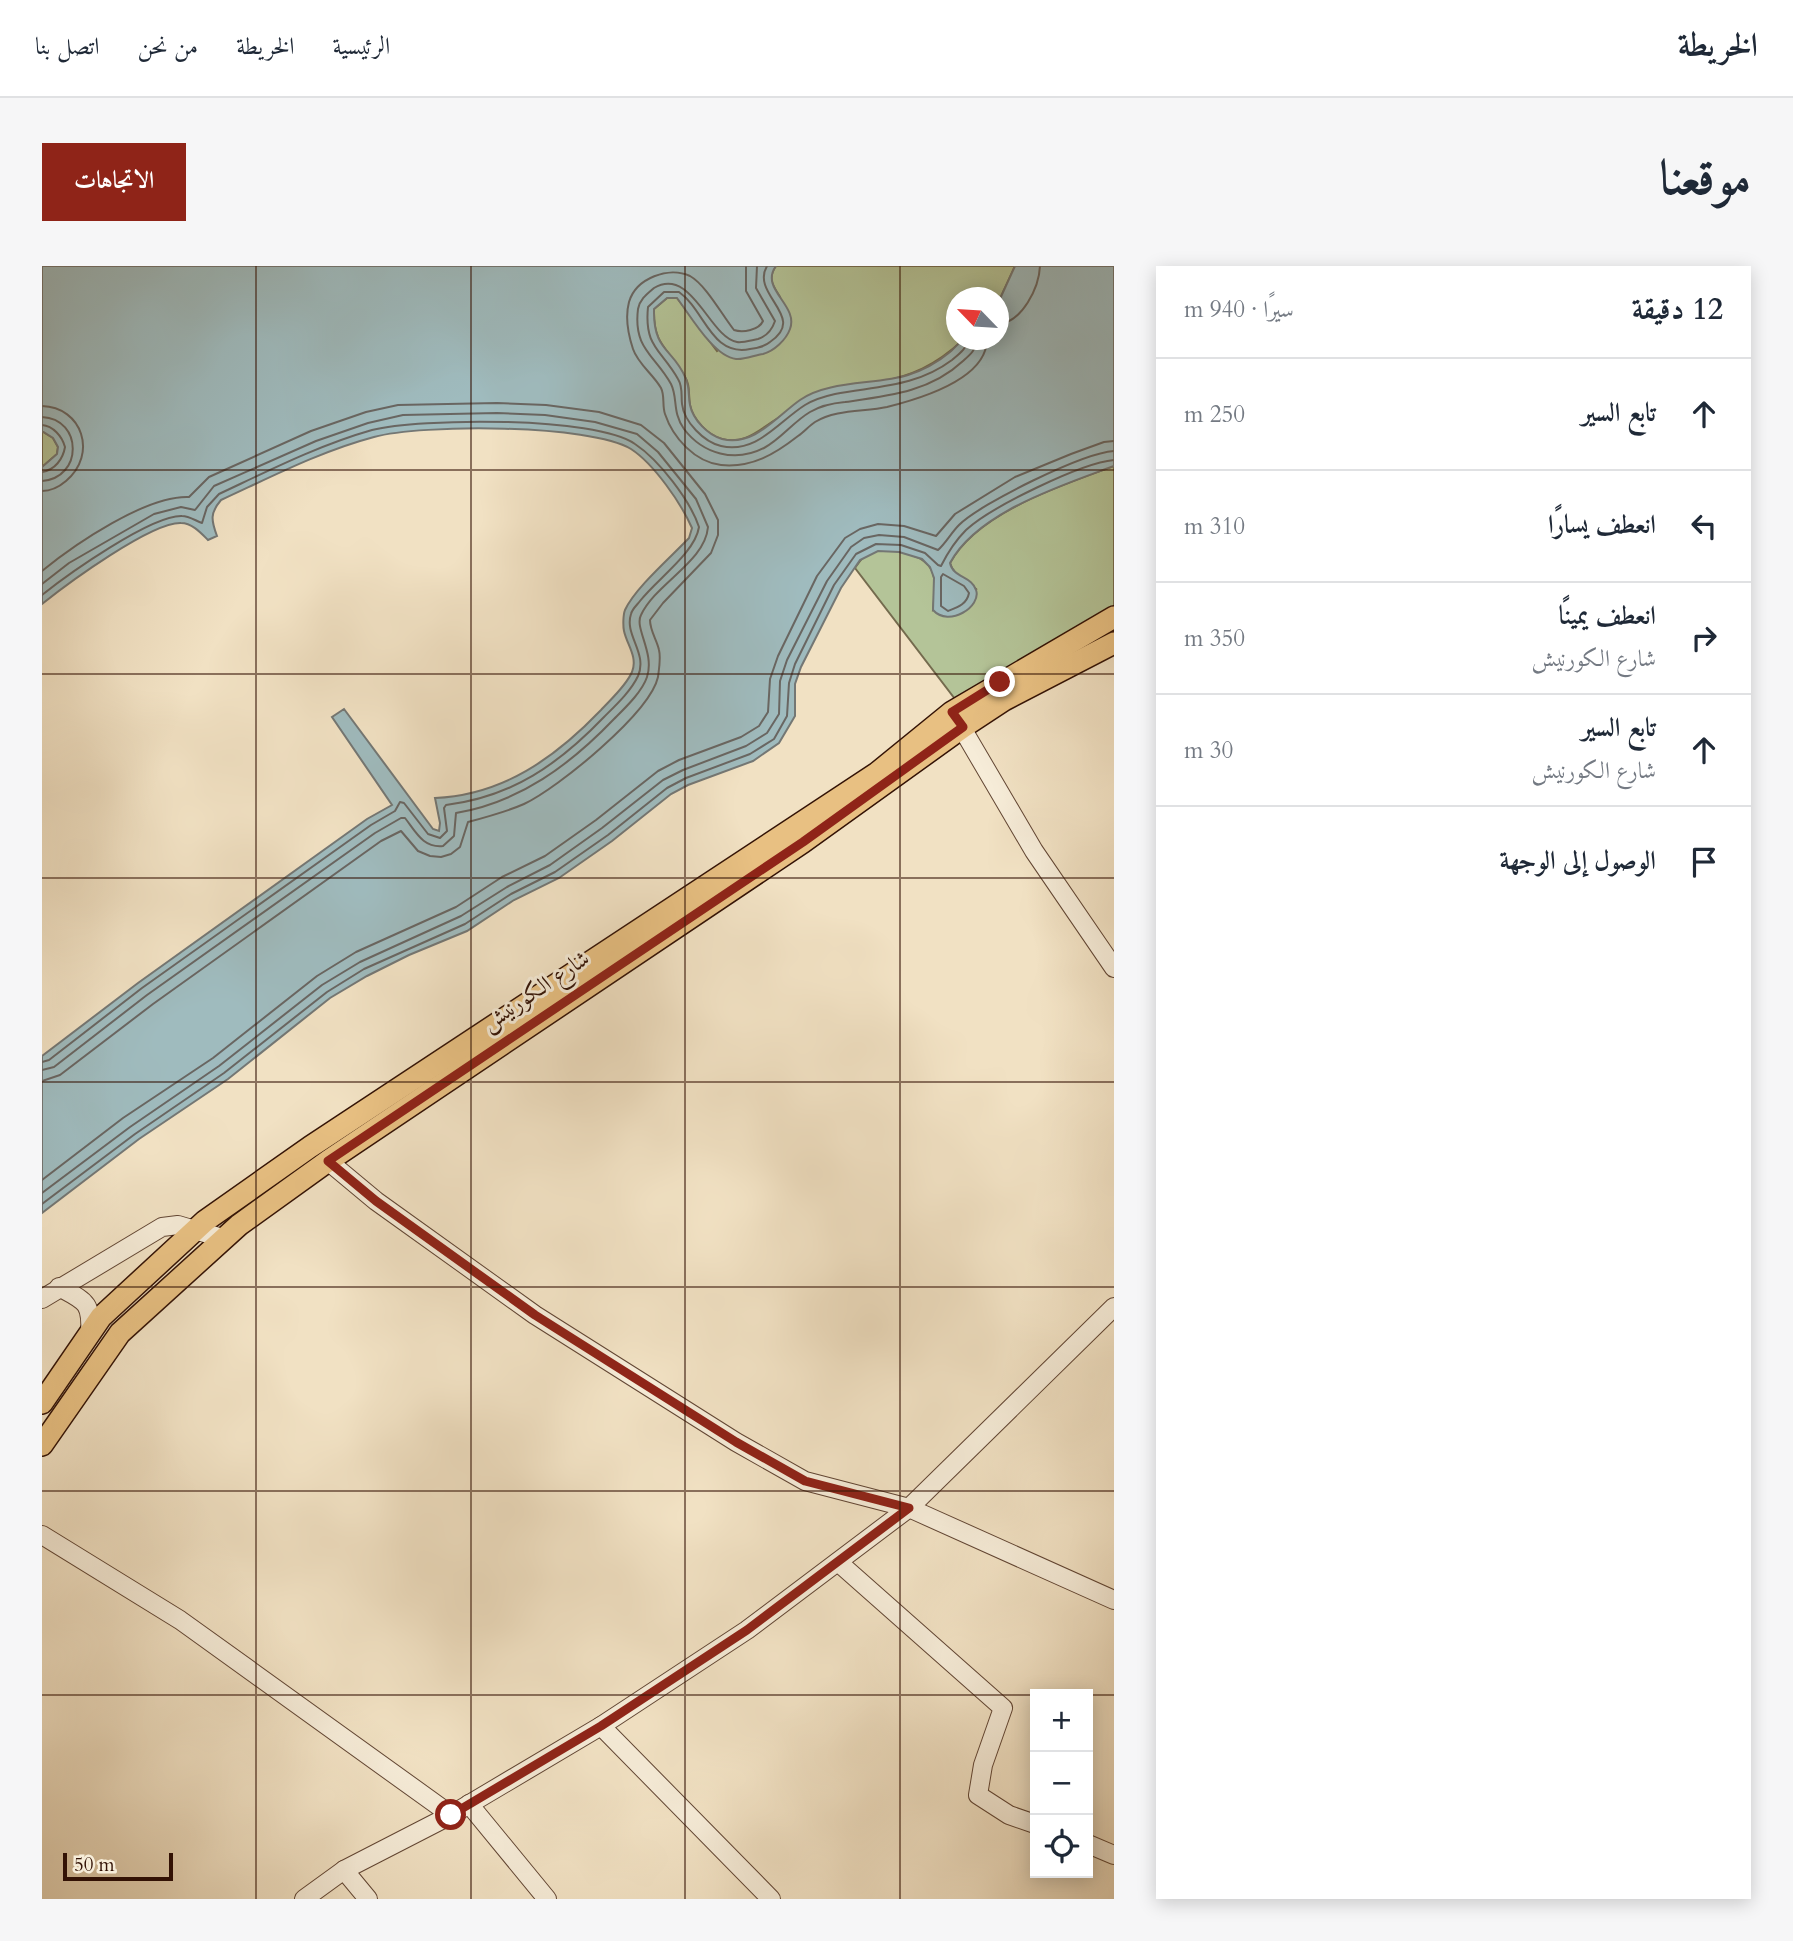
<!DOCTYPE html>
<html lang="ar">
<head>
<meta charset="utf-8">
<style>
	:root { --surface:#fff; --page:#f6f6f7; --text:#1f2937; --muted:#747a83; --line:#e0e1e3; --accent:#8f2418 }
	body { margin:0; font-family:Cardo,Amiri,serif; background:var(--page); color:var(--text); direction:rtl }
	.controls { position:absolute; right:21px; bottom:21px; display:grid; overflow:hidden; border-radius:0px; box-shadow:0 4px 18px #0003 }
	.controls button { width:63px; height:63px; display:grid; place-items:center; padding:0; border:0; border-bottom:2px solid var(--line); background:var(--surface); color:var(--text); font:35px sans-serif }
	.compass { position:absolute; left:904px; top:21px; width:63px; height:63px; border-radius:50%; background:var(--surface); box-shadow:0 4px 18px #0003; rotate:295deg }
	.scale { position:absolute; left:21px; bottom:18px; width:110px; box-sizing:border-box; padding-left:7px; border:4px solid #331205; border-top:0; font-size:19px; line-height:24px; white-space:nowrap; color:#331205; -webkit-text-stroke:5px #f6ecd8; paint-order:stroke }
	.stop { position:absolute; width:21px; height:21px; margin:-16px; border:5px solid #8f2418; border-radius:50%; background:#fff }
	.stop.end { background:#8f2418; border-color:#fff; box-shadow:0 2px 7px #0008 }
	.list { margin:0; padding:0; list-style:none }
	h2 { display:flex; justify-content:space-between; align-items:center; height:91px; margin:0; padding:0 28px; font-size:30px }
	h2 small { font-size:23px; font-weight:400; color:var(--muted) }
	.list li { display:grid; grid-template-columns:46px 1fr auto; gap:21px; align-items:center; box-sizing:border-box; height:112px; padding:0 28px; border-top:2px solid var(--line) }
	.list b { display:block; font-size:26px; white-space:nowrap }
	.list p { margin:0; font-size:23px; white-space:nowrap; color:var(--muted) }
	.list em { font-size:23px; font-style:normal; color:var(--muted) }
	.icon { flex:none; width:38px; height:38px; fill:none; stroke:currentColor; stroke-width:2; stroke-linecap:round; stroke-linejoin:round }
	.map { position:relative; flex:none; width:1072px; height:1633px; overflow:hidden; direction:ltr; border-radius:0px }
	header { display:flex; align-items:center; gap:42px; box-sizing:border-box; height:98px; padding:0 35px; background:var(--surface); border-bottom:2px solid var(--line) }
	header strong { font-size:33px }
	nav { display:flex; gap:38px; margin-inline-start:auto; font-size:24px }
	.intro { display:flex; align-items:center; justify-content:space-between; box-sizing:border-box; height:168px; padding:0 42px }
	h1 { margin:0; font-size:49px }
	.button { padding:18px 32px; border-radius:0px; background:var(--accent); color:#fff; font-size:24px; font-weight:700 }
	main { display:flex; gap:42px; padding:0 42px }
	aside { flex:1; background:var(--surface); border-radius:0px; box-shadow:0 4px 18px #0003 }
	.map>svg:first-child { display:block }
	.green { fill:#b4c498; stroke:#746b4e; stroke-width:2 }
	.water { fill:#9fbbbe; stroke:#747774; stroke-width:2 }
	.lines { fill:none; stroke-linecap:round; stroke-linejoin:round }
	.shore { stroke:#696662; stroke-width:2 }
	.minor-casing { stroke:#624634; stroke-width:20 }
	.major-casing { stroke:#331205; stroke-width:24 }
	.minor { stroke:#f6ecd8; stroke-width:18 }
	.major { stroke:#e8c082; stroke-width:21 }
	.route { stroke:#8f2418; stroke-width:9 }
	.grid { fill:none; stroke:#331205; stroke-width:2; stroke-opacity:0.55 }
	.labels { text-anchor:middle; stroke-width:6; stroke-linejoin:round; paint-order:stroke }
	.street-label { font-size:23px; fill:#331205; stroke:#f6ecd8 }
</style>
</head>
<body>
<header>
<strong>الخريطة</strong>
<nav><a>الرئيسية</a><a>الخريطة</a><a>من نحن</a><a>اتصل بنا</a></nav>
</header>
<div class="intro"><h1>موقعنا</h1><a class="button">الاتجاهات</a></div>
<main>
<aside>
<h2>12 دقيقة<small>سيرًا · 940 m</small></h2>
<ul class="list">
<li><svg class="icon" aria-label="ahead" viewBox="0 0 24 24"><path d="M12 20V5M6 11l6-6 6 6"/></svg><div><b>تابع السير</b></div><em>250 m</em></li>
<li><svg class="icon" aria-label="left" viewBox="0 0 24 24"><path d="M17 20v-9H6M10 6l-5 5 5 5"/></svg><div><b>انعطف يسارًا</b></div><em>310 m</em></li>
<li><svg class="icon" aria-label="right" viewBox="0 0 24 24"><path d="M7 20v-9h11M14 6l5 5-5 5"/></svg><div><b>انعطف يمينًا</b><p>شارع الكورنيش</p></div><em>350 m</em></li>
<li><svg class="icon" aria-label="ahead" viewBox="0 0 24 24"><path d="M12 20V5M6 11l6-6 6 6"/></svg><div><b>تابع السير</b><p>شارع الكورنيش</p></div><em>30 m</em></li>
<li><svg class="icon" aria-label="arrive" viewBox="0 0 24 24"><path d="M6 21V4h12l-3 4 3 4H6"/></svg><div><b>الوصول إلى الوجهة</b></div></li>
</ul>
</aside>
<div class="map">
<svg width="1072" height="1633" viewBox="0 0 1072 1633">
	<rect width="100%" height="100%" fill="#f1e1c3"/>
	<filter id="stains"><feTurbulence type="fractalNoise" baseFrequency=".00286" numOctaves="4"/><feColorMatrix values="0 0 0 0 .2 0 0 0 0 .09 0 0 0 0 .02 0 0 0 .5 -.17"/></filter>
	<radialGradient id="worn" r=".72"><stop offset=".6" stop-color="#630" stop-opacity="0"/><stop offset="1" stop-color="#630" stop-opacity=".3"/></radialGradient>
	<g class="green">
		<path d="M734 0H973L957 35V32H915V74H921C894 99 869 111 832 117 827 117 821 117 816 118 798 122 760 140 742 149 721 159 706 180 680 173 666 169 651 154 648 139 646 128 649 120 642 109 625 81 611 79 612 43L625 32H635L675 85 738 31C731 20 725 12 734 0Z"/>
		<path d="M0 165 11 172 16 181 15 188 0 201Z"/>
		<path d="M1072 200V352L913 433 813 302C817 296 821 290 829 287 843 280 877 287 887 300 896 311 892 330 891 344L934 323C925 314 911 310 908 297 936 246 1020 219 1072 200Z"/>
	</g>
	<path class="water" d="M0 0H734C717 23 757 39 748 63 744 74 732 85 721 88 713 89 702 94 694 93 672 91 648 49 635 32H625L612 43C611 87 632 82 644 113 648 123 646 130 648 139 651 154 666 169 680 173 712 181 735 150 758 134 786 114 834 119 866 109 882 104 896 96 908 86 912 83 915 78 920 75 928 70 947 74 957 74V35L973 0H1072V200C1021 219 935 246 908 297 911 312 930 310 934 324 940 340 907 362 891 344L892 312 888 301 880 293 857 286 836 285 818 294 799 322 759 401 753 418V450L737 477 711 495 646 519 629 528 570 575 517 612 472 634 425 665 367 689 325 710 288 732 186 813 97 873 0 947V790L96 717 325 553 350 539 290 451 302 443 391 563 397 565 398 557 393 532C461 529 513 492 559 444 569 433 584 420 590 406 596 391 585 379 582 365 581 360 581 349 583 344 593 322 630 290 647 272L650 262C639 237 612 198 589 183 548 158 379 158 332 171 279 185 229 211 179 234 168 247 169 254 175 270L166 274C159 267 150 257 139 257 109 256 25 318 0 338V201L15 188 16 181 11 172 0 165Z"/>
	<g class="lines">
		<g class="shore">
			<path d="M704 0V25L721 55C717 64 701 67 692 64 680 49 664 19 648 10 627 0 594 12 587 36 583 51 586 68 591 83 596 98 611 108 619 122 623 130 620 139 623 148 631 172 653 196 679 199 710 202 733 188 756 170 762 166 767 160 773 156 794 143 822 146 845 141 877 133 944 114 945 74"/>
			<path d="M715 0 714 22 733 55C730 64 725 70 716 73 710 74 701 77 695 76 667 71 650 0 612 22 605 28 598 33 596 43 591 83 613 89 629 118 636 132 630 146 642 163 661 188 693 197 722 182 739 173 751 156 768 146 778 140 792 137 803 136 846 130 888 126 921 95 929 88 934 84 934 74"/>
			<path d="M725 0C708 29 766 51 728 76 722 81 715 82 708 83 669 91 663 44 637 26H622L606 41C602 81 619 83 636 113 641 121 639 129 640 138 642 156 662 176 679 180 715 188 736 156 763 139 771 134 784 130 793 128 835 120 874 121 910 94 917 88 925 82 926 74"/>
			<path d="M957 58C980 56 997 22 998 0"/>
			<path d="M0 140C40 141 56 188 24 215 17 221 10 225 0 225"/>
			<path d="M0 151C41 153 41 212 0 215"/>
			<path d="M0 159C11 160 20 170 23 181 21 193 13 204 0 206"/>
			<path d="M0 305C33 278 105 229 147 231L167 211 269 165 324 146 356 139 455 137 504 139 557 146 599 159 622 177 663 228 676 254V269L669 287 621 337 608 354C608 365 615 374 617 384 619 392 617 403 616 411 608 447 516 522 482 538 464 546 445 551 426 556L418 581 409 588 399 591 388 590 376 585 359 565 339 575 111 738 18 809 0 815"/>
			<path d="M901 308 922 320 927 327C925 338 916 341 906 345L899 340V311Z"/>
			<path d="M0 318 27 297 112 248 139 241 153 244 172 220 274 175 326 157 361 149 455 147 503 149 553 156 595 168 616 186 654 233 666 261C663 296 614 317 599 349 592 362 613 387 605 411 600 426 583 442 572 453 528 499 478 536 414 547L412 570 401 580C381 582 374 566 363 552H359L333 567 105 729 12 801 0 804"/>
			<path d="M0 329C25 309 109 249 140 250 147 250 154 255 160 257L165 241 177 228C226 205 277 179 330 164 377 152 553 150 593 178 617 194 648 234 657 261 653 287 615 313 598 335 596 338 590 343 589 348 582 369 606 387 596 410 589 425 574 439 562 451 517 498 470 531 404 539L402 542 405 565 398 572 386 568 362 537 358 536 353 545 329 559 100 722 7 794 0 796"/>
			<path d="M0 914 81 852 171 792 275 710 314 686 414 641 460 611 503 590 554 554 616 505 637 494 699 471 717 460 726 446 728 413 736 390 775 310 803 272 818 263 836 258 862 260 894 270 913 248 973 211 1029 188 1062 176 1072 175"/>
			<path d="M0 927 88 861 177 800 280 719 318 696 419 650 465 621 508 599 560 562 621 514 641 504 704 480 725 467 737 448 738 415 745 394 785 315 809 281 822 272 837 269 862 271 896 284C904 277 909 267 917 259 939 237 1041 187 1072 185"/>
			<path d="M0 938 93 868 182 807 285 726 322 703 423 658 469 628 513 606 566 569 625 522 644 512 708 488 732 473 745 450 747 417 753 398 792 319 814 288 834 278 859 279 883 287 896 299 899 300C905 288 914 274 924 264 949 241 1039 197 1072 194"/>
		</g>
		<defs>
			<g id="minor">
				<path d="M914 452 992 585 1072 702"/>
				<path d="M286 895 334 935 493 1049 694 1176 763 1215 867 1242 1072 1334"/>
				<path d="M17 1021C43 1035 50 1036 48 1067"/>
				<path d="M0 1033 120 961 136 959 180 972"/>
				<path d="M0 1269 138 1354 409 1549"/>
				<path d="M796 1296 961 1442 941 1499 936 1529 967 1549 993 1558"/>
				<path d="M559 1460 729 1633"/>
				<path d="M427 1538 505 1633"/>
				<path d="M1046 1578 1072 1589"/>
				<path d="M302 1604 326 1633"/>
				<path d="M262 1633 302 1604 409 1549 559 1460 705 1364 867 1242 1072 1041"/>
			</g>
			<g id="major">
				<path d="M0 1137 59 1051 163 955 268 881 835 507 910 446 1072 351"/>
				<path d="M0 1179 78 1067 197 959 286 895 761 576 921 461 962 434 1072 377"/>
			</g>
		</defs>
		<use href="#minor" class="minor-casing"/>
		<use href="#major" class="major-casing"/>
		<use href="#minor" class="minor"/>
		<use href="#major" class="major"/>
	</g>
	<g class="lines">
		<path class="route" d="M409 1549 559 1460 705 1364 867 1242 763 1215 694 1176 493 1049 334 935 286 895 761 576 921 461 910 446 958 416"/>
	</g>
	<path class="grid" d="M214 0V1633M429 0V1633M643 0V1633M858 0V1633M0 204H1072M0 408H1072M0 612H1072M0 816H1072M0 1021H1072M0 1225H1072M0 1429H993M1046 1429H1072"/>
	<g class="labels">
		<g class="street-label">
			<text transform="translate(493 724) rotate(-34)" y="8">شارع الكورنيش</text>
		</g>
	</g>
	<rect width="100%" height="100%" filter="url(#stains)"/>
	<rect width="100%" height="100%" fill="url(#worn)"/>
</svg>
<div class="controls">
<button>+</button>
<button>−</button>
<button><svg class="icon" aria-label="locate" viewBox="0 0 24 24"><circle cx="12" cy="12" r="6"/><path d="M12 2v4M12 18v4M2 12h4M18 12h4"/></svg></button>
</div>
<svg class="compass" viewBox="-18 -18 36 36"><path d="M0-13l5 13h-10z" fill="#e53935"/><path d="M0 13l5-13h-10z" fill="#747a83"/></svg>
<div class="scale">50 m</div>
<div class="stop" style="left:409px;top:1549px"></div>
<div class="stop end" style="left:958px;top:416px"></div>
</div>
</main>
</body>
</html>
